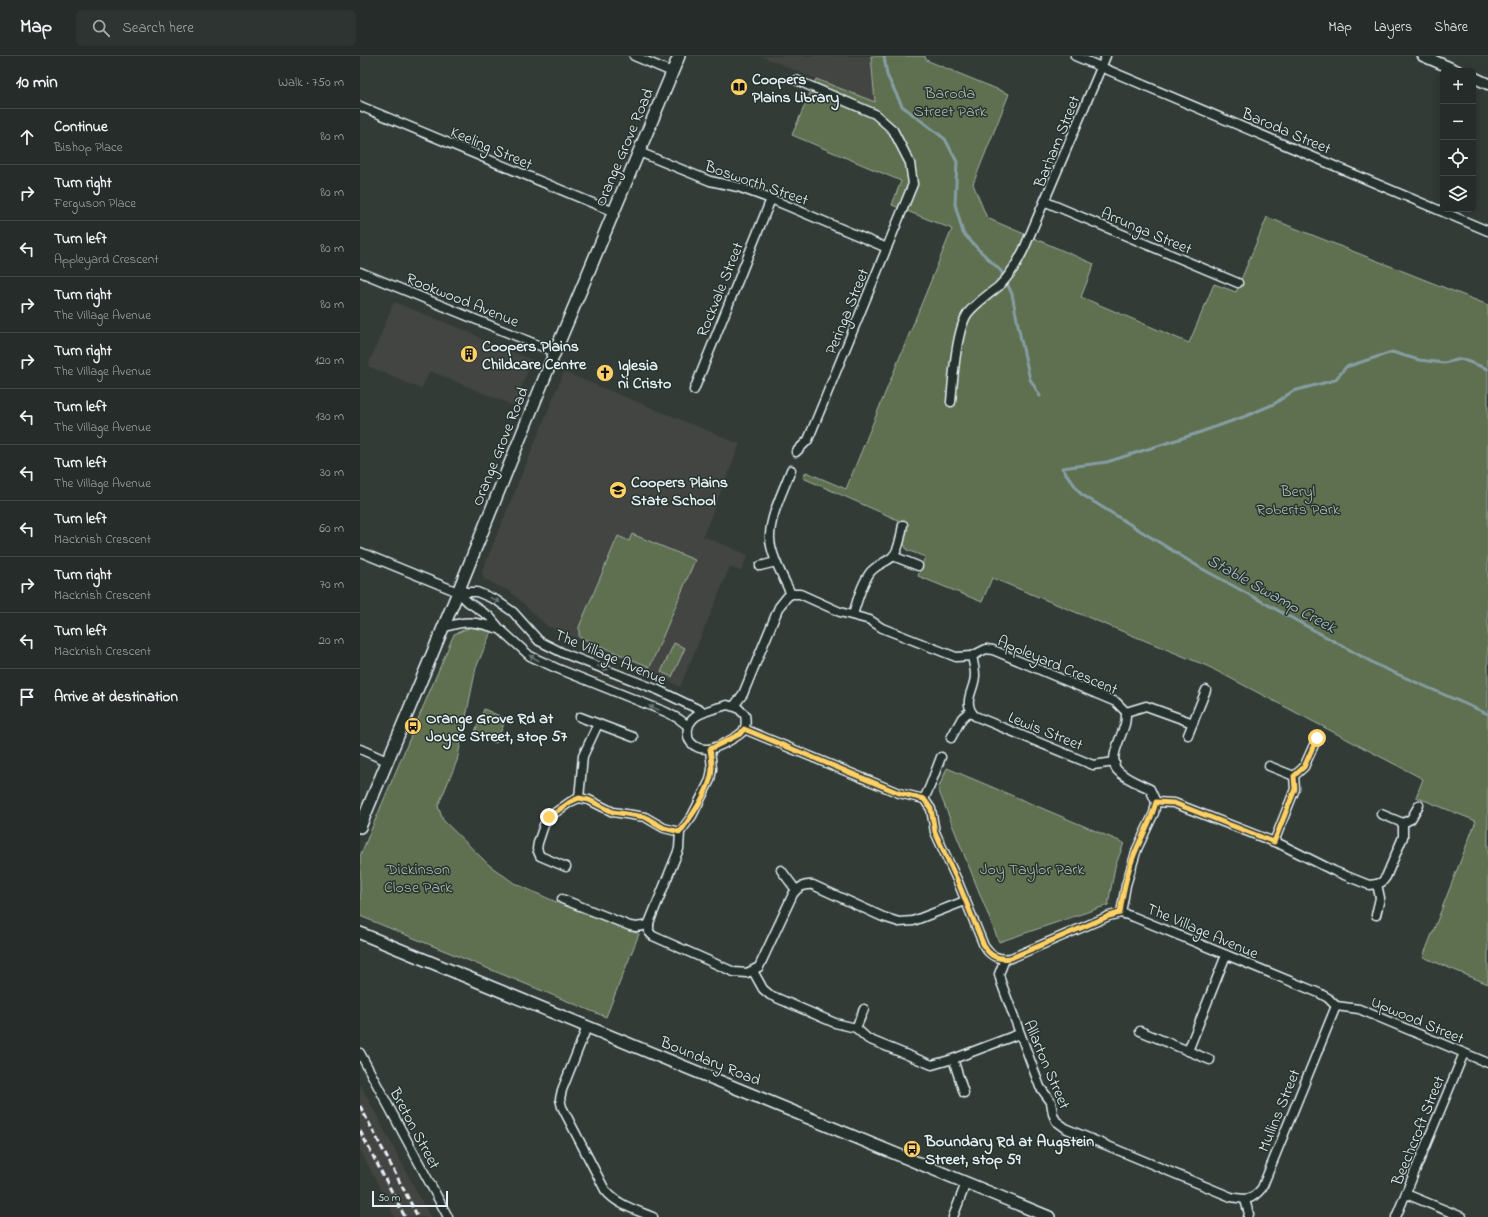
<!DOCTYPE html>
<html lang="en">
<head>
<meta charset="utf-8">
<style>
	:root { --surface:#262c29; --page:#2e3431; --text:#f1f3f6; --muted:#a4a7a8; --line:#424846 }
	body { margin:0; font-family:"Indie Flower",sans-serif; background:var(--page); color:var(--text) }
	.controls { position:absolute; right:12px; top:12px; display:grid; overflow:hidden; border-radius:6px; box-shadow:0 2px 10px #0003 }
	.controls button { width:36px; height:36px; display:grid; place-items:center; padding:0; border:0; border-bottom:1px solid var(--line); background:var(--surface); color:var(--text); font:20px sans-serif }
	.scale { position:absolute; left:12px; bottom:10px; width:76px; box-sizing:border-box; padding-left:4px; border:2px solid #e8f1f8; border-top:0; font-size:11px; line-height:14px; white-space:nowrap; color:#e8f1f8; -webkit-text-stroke:3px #26332d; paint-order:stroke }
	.stop { position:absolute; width:12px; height:12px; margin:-9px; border:3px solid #ffd166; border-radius:50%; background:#fff }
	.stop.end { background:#ffd166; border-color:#fff; box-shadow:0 1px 4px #0008 }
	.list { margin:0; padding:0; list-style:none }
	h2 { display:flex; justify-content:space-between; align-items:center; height:52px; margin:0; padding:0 16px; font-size:17px }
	h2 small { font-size:13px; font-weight:400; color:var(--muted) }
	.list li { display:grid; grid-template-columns:26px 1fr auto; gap:12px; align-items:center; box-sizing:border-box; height:56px; padding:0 16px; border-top:1px solid var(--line) }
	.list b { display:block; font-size:15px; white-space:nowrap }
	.list p { margin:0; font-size:13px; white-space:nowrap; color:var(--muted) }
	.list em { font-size:13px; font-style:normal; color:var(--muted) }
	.icon { flex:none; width:22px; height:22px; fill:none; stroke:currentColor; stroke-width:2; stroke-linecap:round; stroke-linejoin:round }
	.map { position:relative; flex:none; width:1128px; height:1161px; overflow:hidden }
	header { display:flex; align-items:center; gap:24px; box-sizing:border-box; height:56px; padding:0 20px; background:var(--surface); border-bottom:1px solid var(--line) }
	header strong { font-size:19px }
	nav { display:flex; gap:22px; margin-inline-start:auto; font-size:14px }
	.search { width:280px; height:36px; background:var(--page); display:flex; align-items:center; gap:10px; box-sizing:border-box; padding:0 14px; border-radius:6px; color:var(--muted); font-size:15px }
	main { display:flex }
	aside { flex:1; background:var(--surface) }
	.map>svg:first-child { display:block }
	.built { fill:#434543 }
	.green { fill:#5e6f51; stroke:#a3b0a4 }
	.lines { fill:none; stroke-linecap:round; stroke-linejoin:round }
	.stream { stroke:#869ea3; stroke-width:3 }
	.minor-casing { stroke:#e8f1f8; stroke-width:11 }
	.tertiary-casing { stroke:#e8f1f8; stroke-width:13 }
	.secondary-casing { stroke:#e8f1f8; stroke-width:14 }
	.minor { stroke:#26332d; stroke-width:8 }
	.tertiary { stroke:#26332d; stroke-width:10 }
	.secondary { stroke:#26332d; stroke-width:11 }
	.rail { stroke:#e8f1f8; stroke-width:3; stroke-dasharray:6 3; stroke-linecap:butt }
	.oneway { fill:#6a7674 }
	.route { stroke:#ffd166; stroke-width:5 }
	.labels { text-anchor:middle; stroke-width:3; stroke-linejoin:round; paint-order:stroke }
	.poi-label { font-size:16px; font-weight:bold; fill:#e8f1f8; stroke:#26332d; text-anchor:start }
	.park-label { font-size:16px; fill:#b1bdb5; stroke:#26332d }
	.street-label { font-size:16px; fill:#e8f1f8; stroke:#26332d }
	.water-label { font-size:17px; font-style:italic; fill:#afc0c7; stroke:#26332d }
</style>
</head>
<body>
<header>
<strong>Map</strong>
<div class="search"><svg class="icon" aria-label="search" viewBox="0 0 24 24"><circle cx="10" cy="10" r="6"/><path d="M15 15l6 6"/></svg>Search here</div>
<nav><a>Map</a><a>Layers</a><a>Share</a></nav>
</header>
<main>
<aside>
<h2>10 min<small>Walk · 750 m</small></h2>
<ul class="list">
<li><svg class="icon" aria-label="ahead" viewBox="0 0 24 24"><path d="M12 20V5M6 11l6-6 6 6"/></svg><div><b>Continue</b><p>Bishop Place</p></div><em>80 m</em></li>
<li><svg class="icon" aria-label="right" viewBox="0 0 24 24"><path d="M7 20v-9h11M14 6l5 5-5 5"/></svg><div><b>Turn right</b><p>Ferguson Place</p></div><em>80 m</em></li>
<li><svg class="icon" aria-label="left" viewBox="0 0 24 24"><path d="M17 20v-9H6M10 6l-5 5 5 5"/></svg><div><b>Turn left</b><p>Appleyard Crescent</p></div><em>80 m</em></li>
<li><svg class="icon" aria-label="right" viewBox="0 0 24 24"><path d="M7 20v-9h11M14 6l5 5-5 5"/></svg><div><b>Turn right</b><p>The Village Avenue</p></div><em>80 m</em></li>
<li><svg class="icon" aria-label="right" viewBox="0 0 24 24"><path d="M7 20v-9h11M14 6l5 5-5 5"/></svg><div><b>Turn right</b><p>The Village Avenue</p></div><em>120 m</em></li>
<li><svg class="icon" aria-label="left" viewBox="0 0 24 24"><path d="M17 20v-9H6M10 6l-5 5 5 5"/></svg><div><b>Turn left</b><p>The Village Avenue</p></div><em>130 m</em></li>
<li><svg class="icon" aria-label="left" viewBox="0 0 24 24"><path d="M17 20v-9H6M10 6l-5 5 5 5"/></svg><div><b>Turn left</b><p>The Village Avenue</p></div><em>30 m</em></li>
<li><svg class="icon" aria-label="left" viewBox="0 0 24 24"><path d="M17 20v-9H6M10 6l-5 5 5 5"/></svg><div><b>Turn left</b><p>Macknish Crescent</p></div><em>60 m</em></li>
<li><svg class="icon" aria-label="right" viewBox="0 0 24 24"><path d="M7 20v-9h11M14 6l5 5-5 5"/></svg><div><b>Turn right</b><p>Macknish Crescent</p></div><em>70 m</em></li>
<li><svg class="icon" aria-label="left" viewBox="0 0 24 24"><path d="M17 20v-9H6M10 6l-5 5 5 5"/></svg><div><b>Turn left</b><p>Macknish Crescent</p></div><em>20 m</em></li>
<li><svg class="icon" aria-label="arrive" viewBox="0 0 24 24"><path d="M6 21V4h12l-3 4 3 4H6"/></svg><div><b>Arrive at destination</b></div></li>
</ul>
</aside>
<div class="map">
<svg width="1128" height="1161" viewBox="0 0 1128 1161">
	<rect width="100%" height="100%" fill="#333b37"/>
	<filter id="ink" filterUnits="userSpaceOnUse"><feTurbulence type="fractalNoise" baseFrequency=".025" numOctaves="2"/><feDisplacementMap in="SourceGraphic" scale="8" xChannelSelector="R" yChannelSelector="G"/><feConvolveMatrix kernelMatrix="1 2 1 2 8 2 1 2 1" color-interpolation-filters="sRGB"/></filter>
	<g filter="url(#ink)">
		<g class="built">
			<path d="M401 0H511L515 46 456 23Z"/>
			<path d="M34 246 114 278 119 282 172 304 154 350 70 315 61 333 8 310Z"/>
			<path d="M204 316 380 388 343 480 388 499 381 515 370 511 320 631 282 610 187 570 151 536 124 523 122 515Z"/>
			<path d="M0 1028 65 1151 70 1161H35L0 1094Z"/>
		</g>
		<g class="green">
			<path d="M511 0H565L566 4 649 38 613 128 627 162 734 208 721 241 829 287 854 228 876 236 907 161 1128 249V928L1063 901 1116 765 1056 741 1063 723 847 610 632 522 622 546 558 520 565 501 547 494 544 488 547 468 443 422 446 416 486 433 592 173 532 149 541 125 432 79 456 23 515 46Z"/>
			<path d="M272 478 335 504 290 611 219 581V571L258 480 269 485Z"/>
			<path d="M111 571 131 576 116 612 97 705 78 750 83 764 129 809 154 827 194 845 279 878 246 961 0 860V800L94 578Z"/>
			<path d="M314 587 325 592 312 621 301 616Z"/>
			<path d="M124 653 146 663 136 687 114 678Z"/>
			<path d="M587 712 764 787 755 811 748 849 639 886 578 733Z"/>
		</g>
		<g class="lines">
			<g class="stream">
				<path d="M524 0 527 19 542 50 585 83 597 106 595 148 603 177 618 193 641 215 652 238 661 284 670 323 680 340"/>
				<path d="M1128 313 1101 303 1084 307 1059 304 1032 296 986 311 975 324 933 335 914 348 886 360 835 378 747 406 702 412 721 438 839 511 1019 610 1128 658"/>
			</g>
			<defs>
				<g id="minor">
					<path d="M274 0 312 16"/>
					<path d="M715 0 1128 175"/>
					<path d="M436 24 515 58 533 74 550 107 553 128 448 384 436 396"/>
					<path d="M0 50 254 156"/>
					<path d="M279 96 350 125 378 131 411 143 527 192"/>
					<path d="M686 146 878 227"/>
					<path d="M0 216 195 296"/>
					<path d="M334 334 411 143"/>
					<path d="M591 346C593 324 596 274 608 257 615 248 629 238 638 231 650 220 657 207 664 193L746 0"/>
					<path d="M0 496 98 536H117L136 544 153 556 179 585 203 597 298 634 344 656"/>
					<path d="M533 500 558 510"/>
					<path d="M400 510 416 506"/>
					<path d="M98 536 108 546 130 561 140 573 170 600 196 612 306 656 319 663 328 670"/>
					<path d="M431 538C424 523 409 496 410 480 410 460 424 433 431 414"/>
					<path d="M493 559C497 545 501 530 509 518 515 508 529 506 534 499 540 491 541 478 543 469"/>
					<path d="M82 572C106 564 115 565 139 573"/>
					<path d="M612 600C613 606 615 612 615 619 615 634 601 646 615 660L733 709 755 706"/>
					<path d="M367 649 378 652 385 659C386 664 386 670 384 674 380 680 357 692 349 693 346 693 340 693 337 691 332 689 328 684 328 680 324 657 352 654 367 649Z"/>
					<path d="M374 650 383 638 419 551 427 541 431 538H440L480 556 510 564 522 572 596 601 612 600 626 593 633 594 756 646 766 656C766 660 766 664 765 668 762 680 748 703 757 714 765 723 780 728 790 733L796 746 794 757 777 793 766 829 761 857"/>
					<path d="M766 656 786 650 833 667"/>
					<path d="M220 661 273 681"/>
					<path d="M384 673 539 737 564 743 571 753 575 776 598 826 624 890C631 901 639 904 651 902L749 860 761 857 774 861 959 937 968 942 976 950"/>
					<path d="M828 679 846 634"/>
					<path d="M591 682 602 662 610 655"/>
					<path d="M0 693 27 705"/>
					<path d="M350 693 352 713 350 724 332 760 320 776 319 793 289 867V876L293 880 374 916 387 917 399 911 433 838C438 831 444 828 453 829L523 861 539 866 553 865 605 845"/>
					<path d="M909 710 934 720"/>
					<path d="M219 742 223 700 238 668"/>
					<path d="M564 743 570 730 581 701"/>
					<path d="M796 746 814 747 922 789 974 815 1009 829 1017 828 1022 826 1026 821 1043 781V767L1021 758"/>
					<path d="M1043 767 1051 763 1059 749"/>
					<path d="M914 786 935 733 934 720 944 711 957 682"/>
					<path d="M206 811 180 800 177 793 178 787 184 769 189 761 210 746 219 742 229 744 253 756 285 761 304 772 320 776"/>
					<path d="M421 814 436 834"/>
					<path d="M202 843 270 870 276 871 289 869"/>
					<path d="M1016 859 1020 842 1017 828"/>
					<path d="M645 903 639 918 641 926 680 1031 691 1046 693 1058 696 1065 707 1073 871 1141C887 1144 891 1145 902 1132L976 950"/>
					<path d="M393 915 403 933 410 939 475 967 496 972 508 983 572 1009 593 1003 659 978"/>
					<path d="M976 950 999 953 1128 1007"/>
					<path d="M227 971 202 1034 200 1043 202 1051 245 1134C257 1149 276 1154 293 1161"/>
					<path d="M496 972 504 953"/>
					<path d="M780 975 850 1004"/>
					<path d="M828 995 866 899"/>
					<path d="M0 997 88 1161"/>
					<path d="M593 1003 604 1037"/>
					<path d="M1046 1138 1102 1161"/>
					<path d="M885 1144 889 1158 888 1161"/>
					<path d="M593 1161 606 1127"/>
					<path d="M1036 1161 1104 997"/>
				</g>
				<g id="tertiary">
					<path d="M1063 0 1098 15"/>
					<path d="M1113 21 1128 28"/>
				</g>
				<g id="secondary">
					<path d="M0 771 98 536 195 296 319 0"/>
					<path d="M0 877 689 1161"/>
				</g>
			</defs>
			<use href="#minor" class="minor-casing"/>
			<use href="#tertiary" class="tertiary-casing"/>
			<use href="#secondary" class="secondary-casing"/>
			<use href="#minor" class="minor"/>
			<use href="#tertiary" class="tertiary"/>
			<use href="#secondary" class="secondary"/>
			<g class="rail">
				<path d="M0 1050 58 1161"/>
				<path d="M0 1075 45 1161"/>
			</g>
		</g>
		<defs><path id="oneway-solid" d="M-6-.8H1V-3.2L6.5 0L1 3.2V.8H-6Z"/></defs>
		<g class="oneway">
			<use href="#oneway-solid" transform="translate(135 544) rotate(27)"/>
			<use href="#oneway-solid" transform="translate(174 602) rotate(-152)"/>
			<use href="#oneway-solid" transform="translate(243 612) rotate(21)"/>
			<use href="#oneway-solid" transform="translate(294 652) rotate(-159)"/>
		</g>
	</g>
	<g class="lines" filter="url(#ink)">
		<path class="route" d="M189 761 210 746 219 742 229 744 253 756 285 761 304 772 320 776C332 760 352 732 352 712 352 706 351 699 350 693L380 678 384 673 539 737 564 743 571 753 575 776 598 826 624 890C630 901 639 904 651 902L749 860 760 857C763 835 768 812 777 792 784 776 792 763 796 746L814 747 914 786 935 733 934 720 944 711 957 682"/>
	</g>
	<defs>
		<symbol id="library-disc" viewBox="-11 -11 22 22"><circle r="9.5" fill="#ffd166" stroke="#26332d"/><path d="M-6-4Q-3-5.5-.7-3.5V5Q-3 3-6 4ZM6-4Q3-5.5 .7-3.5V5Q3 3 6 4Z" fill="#111"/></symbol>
		<symbol id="building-disc" viewBox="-11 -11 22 22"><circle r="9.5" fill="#ffd166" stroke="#26332d"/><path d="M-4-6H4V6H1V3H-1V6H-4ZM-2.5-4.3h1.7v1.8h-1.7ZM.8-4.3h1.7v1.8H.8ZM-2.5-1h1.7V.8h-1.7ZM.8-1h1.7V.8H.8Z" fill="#111"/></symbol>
		<symbol id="church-disc" viewBox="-11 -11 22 22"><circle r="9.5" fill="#ffd166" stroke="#26332d"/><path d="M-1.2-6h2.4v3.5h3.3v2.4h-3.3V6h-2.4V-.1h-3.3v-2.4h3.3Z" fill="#111"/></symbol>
		<symbol id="school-disc" viewBox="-11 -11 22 22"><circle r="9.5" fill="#ffd166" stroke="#26332d"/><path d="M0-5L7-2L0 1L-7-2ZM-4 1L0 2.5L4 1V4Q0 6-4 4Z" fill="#111"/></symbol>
		<symbol id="bus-disc" viewBox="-11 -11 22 22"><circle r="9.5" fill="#ffd166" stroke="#26332d"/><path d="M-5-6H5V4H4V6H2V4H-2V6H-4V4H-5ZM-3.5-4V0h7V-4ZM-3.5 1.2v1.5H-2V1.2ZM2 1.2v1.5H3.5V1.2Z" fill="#111"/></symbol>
	</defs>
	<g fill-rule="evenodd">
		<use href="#library-disc" x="369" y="21" width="20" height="20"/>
		<use href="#building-disc" x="99" y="288" width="20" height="20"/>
		<use href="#church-disc" x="235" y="307" width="20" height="20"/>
		<use href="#school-disc" x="248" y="424" width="20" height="20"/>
		<use href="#bus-disc" x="43" y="660" width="20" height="20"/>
		<use href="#bus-disc" x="542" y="1083" width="20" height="20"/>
	</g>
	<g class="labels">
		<g class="poi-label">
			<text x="392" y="28">Coopers<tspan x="392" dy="18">Plains Library</tspan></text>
			<text x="122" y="295">Coopers Plains<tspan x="122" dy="18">Childcare Centre</tspan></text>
			<text x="258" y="314">Iglesia<tspan x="258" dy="18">ni Cristo</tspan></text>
			<text x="271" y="431">Coopers Plains<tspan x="271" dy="18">State School</tspan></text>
			<text x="66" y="667">Orange Grove Rd at<tspan x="66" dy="18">Joyce Street, stop 57</tspan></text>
			<text x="565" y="1090">Boundary Rd at Augstein<tspan x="565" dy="18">Street, stop 59</tspan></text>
		</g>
		<g class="park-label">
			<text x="590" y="42">Baroda<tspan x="590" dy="18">Street Park</tspan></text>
			<text x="938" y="440">Beryl<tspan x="938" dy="18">Roberts Park</tspan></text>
			<text x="58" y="818">Dickinson<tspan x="58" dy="18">Close Park</tspan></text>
			<text x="672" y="818">Joy Taylor Park</text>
		</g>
		<g class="street-label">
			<text transform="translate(927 74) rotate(23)" y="6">Baroda Street</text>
			<text transform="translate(696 85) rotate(-68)" y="6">Barham Street</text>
			<text transform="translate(132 91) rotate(23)" y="6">Keeling Street</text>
			<text transform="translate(263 91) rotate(-67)" y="6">Orange Grove Road</text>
			<text transform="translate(397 126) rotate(19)" y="6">Bosworth Street</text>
			<text transform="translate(787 174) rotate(23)" y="6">Arrunga Street</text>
			<text transform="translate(359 233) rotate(-68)" y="6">Rockvale Street</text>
			<text transform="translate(103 243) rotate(22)" y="6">Rookwood Avenue</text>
			<text transform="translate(486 255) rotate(-68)" y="6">Peringa Street</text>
			<text transform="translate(139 390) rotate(-68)" y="6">Orange Grove Road</text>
			<text transform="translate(251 600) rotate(23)" y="6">The Village Avenue</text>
			<text transform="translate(698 608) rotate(23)" y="6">Appleyard Crescent</text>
			<text transform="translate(686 674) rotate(22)" y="6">Lewis Street</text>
			<text transform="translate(843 874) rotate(23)" y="6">The Village Avenue</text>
			<text transform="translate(1058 963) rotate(23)" y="6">Upwood Street</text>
			<text transform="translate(351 1004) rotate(22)" y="6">Boundary Road</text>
			<text transform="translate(688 1008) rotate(67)" y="6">Allarton Street</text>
			<text transform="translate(918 1054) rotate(-68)" y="6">Mullins Street</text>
			<text transform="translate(56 1072) rotate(62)" y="6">Breton Street</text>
			<text transform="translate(1057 1074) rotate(-68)" y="6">Beechcroft Street</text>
		</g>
		<g class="water-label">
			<text transform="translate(912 537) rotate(29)" y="6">Stable Swamp Creek</text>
		</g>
	</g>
</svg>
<div class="controls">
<button>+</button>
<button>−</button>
<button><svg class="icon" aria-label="locate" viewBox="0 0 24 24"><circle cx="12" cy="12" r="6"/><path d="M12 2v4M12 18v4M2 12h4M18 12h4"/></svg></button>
<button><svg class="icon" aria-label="layers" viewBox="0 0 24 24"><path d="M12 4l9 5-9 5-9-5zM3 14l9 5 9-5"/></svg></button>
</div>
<div class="scale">50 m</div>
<div class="stop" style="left:957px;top:682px"></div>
<div class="stop end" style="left:189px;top:761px"></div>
</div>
</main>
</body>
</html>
